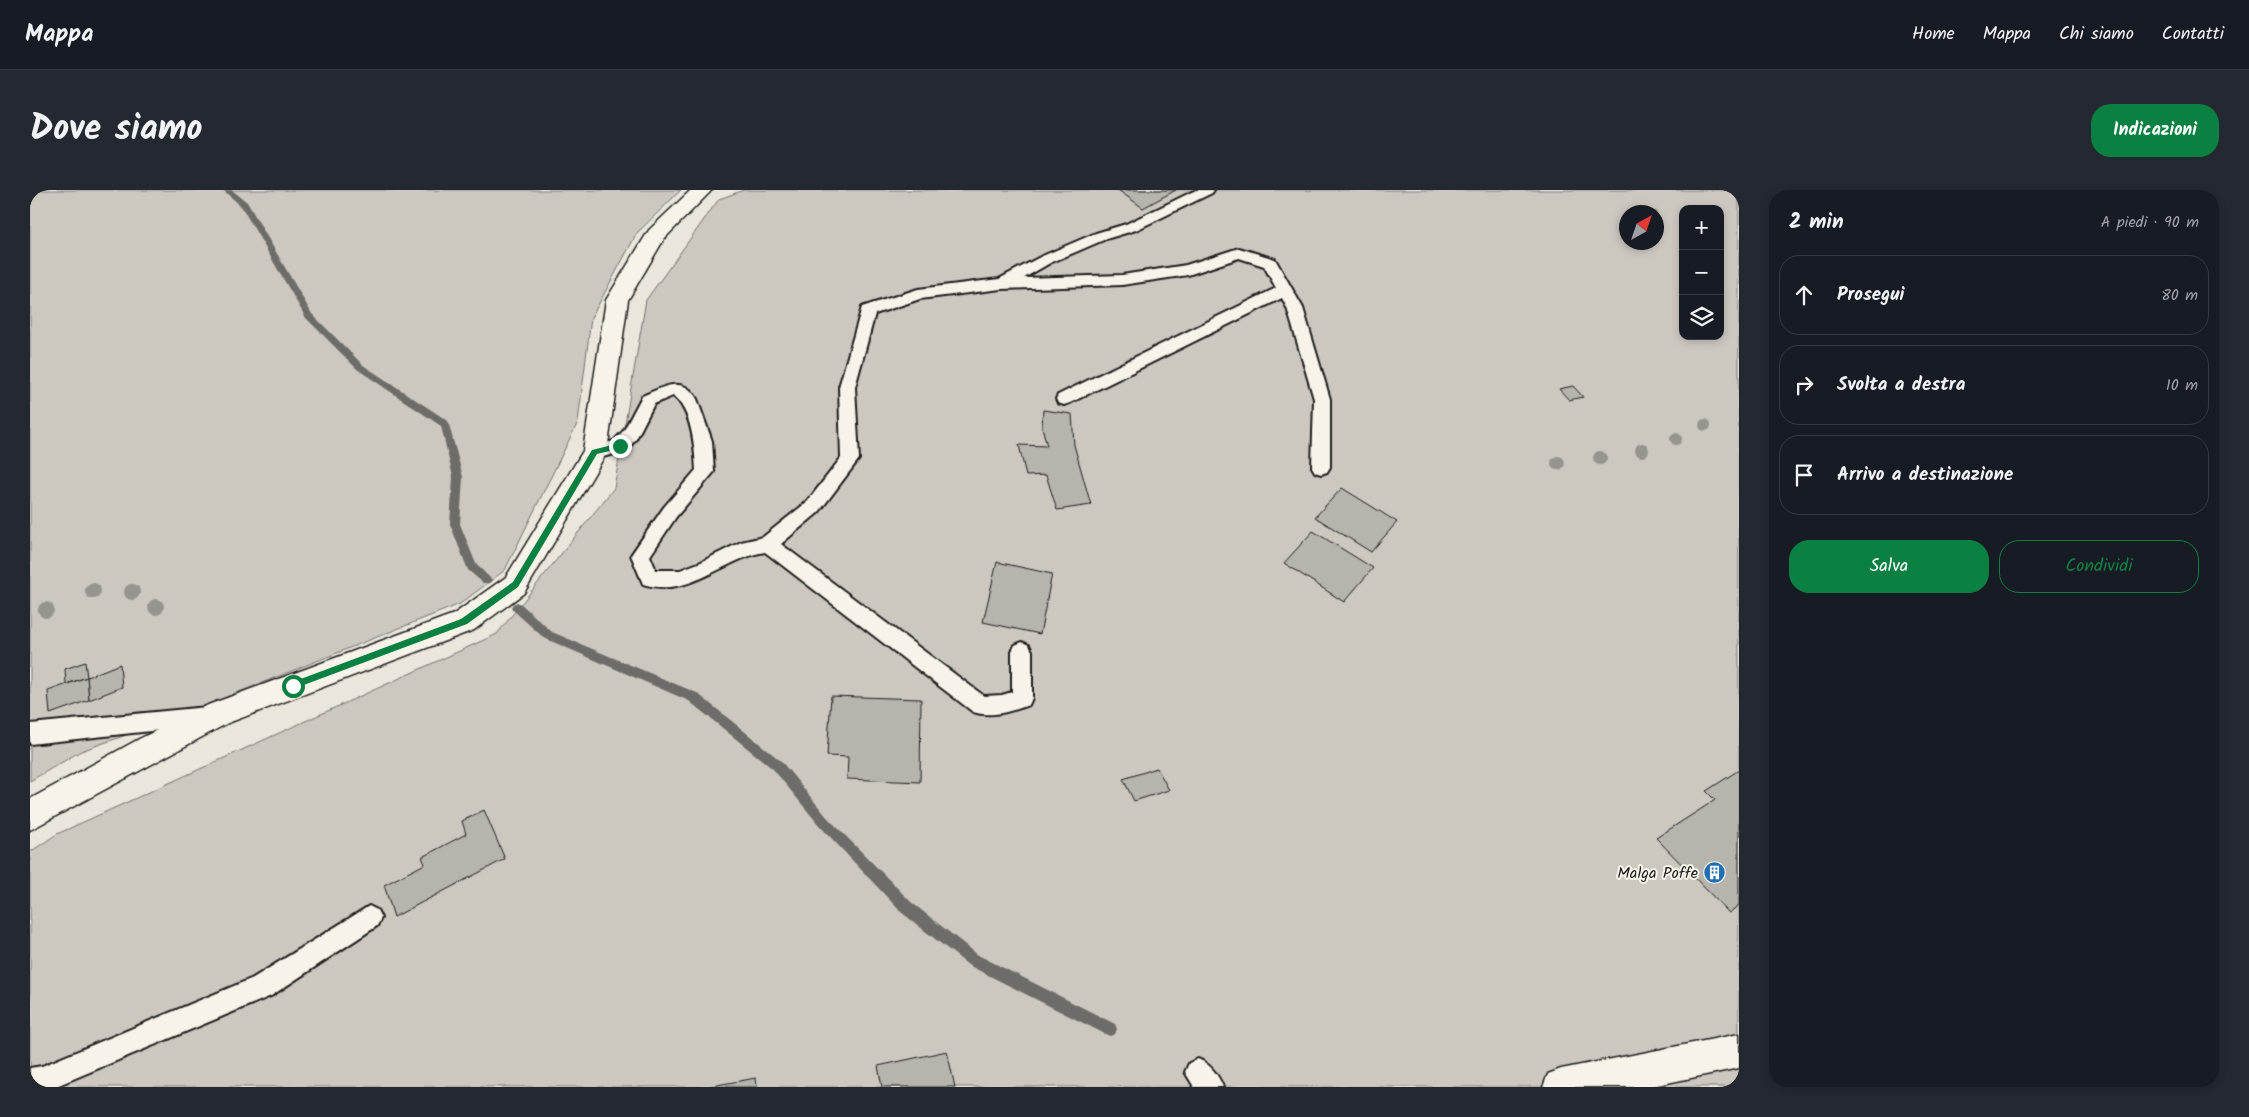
<!DOCTYPE html>
<html lang="it">
<head>
<meta charset="utf-8">
<style>
	:root { --surface:#171b24; --page:#242831; --text:#f1f3f6; --muted:#9ea1a6; --line:#363941; --accent:#0b8043 }
	body { margin:0; font-family:Kalam,sans-serif; background:var(--page); color:var(--text) }
	.controls { position:absolute; right:15px; top:15px; display:grid; overflow:hidden; border-radius:10px; box-shadow:0 2px 8px #0003 }
	.controls button { width:45px; height:45px; display:grid; place-items:center; padding:0; border:0; border-bottom:1px solid var(--line); background:var(--surface); color:var(--text); font:25px sans-serif }
	.compass { position:absolute; left:1589px; top:15px; width:45px; height:45px; border-radius:50%; background:var(--surface); box-shadow:0 2px 8px #0003; rotate:40deg }
	.stop { position:absolute; width:15px; height:15px; margin:-11px; border:4px solid #0b8043; border-radius:50%; background:#fff }
	.stop.end { background:#0b8043; border-color:#fff; box-shadow:0 1px 5px #0008 }
	.list { margin:0; padding:0; list-style:none }
	h2 { display:flex; justify-content:space-between; align-items:center; height:65px; margin:0; padding:0 20px; font-size:21px }
	h2 small { font-size:16px; font-weight:400; color:var(--muted) }
	.list li { display:grid; grid-template-columns:32px 1fr auto; gap:15px; align-items:center; box-sizing:border-box; height:80px; margin:0 10px 10px; padding:0 10px; border:1px solid var(--line); border-radius:20px }
	.list b { display:block; font-size:19px; white-space:nowrap }
	.list em { font-size:16px; font-style:normal; color:var(--muted) }
	.actions { display:flex; gap:10px; padding:15px 20px }
	.actions a { flex:1; padding:11px 0; border:1px solid var(--accent); border-radius:20px; text-align:center; font-size:18px; color:var(--accent) }
	.actions .main { background:var(--accent); color:#fff }
	.icon { flex:none; width:28px; height:28px; fill:none; stroke:currentColor; stroke-width:2; stroke-linecap:round; stroke-linejoin:round }
	.map { position:relative; flex:none; width:1709px; height:897px; overflow:hidden; border-radius:20px }
	header { display:flex; align-items:center; gap:30px; box-sizing:border-box; height:70px; padding:0 25px; background:var(--surface); border-bottom:1px solid var(--line) }
	header strong { font-size:24px }
	nav { display:flex; gap:28px; margin-inline-start:auto; font-size:18px }
	.intro { display:flex; align-items:center; justify-content:space-between; box-sizing:border-box; height:120px; padding:0 30px }
	h1 { margin:0; font-size:35px }
	.button { padding:12px 22px; border-radius:20px; background:var(--accent); color:#fff; font-size:18px; font-weight:700 }
	main { display:flex; gap:30px; padding:0 30px }
	aside { flex:1; background:var(--surface); border-radius:20px; box-shadow:0 2px 8px #0003 }
	.map>svg:first-child { display:block }
	.green { fill:#ccc8c0; stroke:#74726e; fill-rule:evenodd }
	.lines { fill:none; stroke-linecap:round; stroke-linejoin:round }
	.stream { fill:#6d6c68; fill-rule:evenodd }
	.building { fill:#b6b4ac; stroke:#1c1c1c }
	.lane-casing { stroke:#1c1c1c; stroke-width:4 }
	.street-casing { stroke:#1c1c1c; stroke-width:3 }
	.lane { fill:#f7f3e8; fill-rule:evenodd }
	.street { fill:#f7f3e8; fill-rule:evenodd }
	.tree { fill:#96948d }
	.route { fill:#0b8043 }
	.labels { text-anchor:middle; stroke-width:4; stroke-linejoin:round; paint-order:stroke }
	.poi-label { font-size:16px; fill:#1c1c1c; stroke:#f7f3e8; text-anchor:end }
</style>
</head>
<body>
<header>
<strong>Mappa</strong>
<nav><a>Home</a><a>Mappa</a><a>Chi siamo</a><a>Contatti</a></nav>
</header>
<div class="intro"><h1>Dove siamo</h1><a class="button">Indicazioni</a></div>
<main>
<div class="map">
<svg width="1709" height="897" viewBox="0 0 1709 897">
	<rect width="100%" height="100%" fill="#eae6dc"/>
	<filter id="ink" filterUnits="userSpaceOnUse"><feTurbulence type="fractalNoise" baseFrequency=".02" numOctaves="2"/><feDisplacementMap in="SourceGraphic" scale="10" xChannelSelector="R" yChannelSelector="G"/><feConvolveMatrix kernelMatrix="1 2 1 2 8 2 1 2 1" color-interpolation-filters="sRGB"/></filter>
	<g filter="url(#ink)">
		<g class="green">
			<path d="M0 0H651L607 43 561 128 548 232 475 380 430 414 136 531 51 561 0 591Z"/>
			<path d="M714 0H1709V897H0V662L27 644 467 444 584 298 616 110 689 9ZM1653 19H1690V146H1653ZM1596 22H1626V52H1596Z"/>
		</g>
		<g class="lines">
			<g class="stream">
				<path d="M193 0H202L217 12 282 124 333 175 418 231 433 287 430 334 446 374 462 390 461 393H453L438 380 420 334 423 287 411 236 327 179 276 128 211 16Z"/>
				<path d="M487 412 491 414 522 442 667 503 751 571 797 627 881 712 948 765 1085 834 1087 839 1085 844 1080 846 1075 844 938 775 871 722 789 635 743 579 659 511 514 448 483 420 481 417 483 414Z"/>
			</g>
		</g>
		<g class="building">
			<path d="M1088 0H1146L1113 18Z"/>
			<path d="M1543 196 1553 207 1539 210 1529 199Z"/>
			<path d="M1013 220 1042 224 1044 255 1061 315 1027 320 1016 285 996 286 989 255 1017 256 1012 237Z"/>
			<path d="M1312 298 1367 332 1341 362 1285 327Z"/>
			<path d="M1283 341 1343 378 1314 412 1254 373Z"/>
			<path d="M967 372 1022 384 1010 444 953 432Z"/>
			<path d="M55 472 57 487 36 494 35 479Z"/>
			<path d="M90 474 92 497 59 510 57 487Z"/>
			<path d="M57 487 59 510 20 524 18 501Z"/>
			<path d="M801 506 891 509 890 592 817 589 818 567 797 566Z"/>
			<path d="M1127 578 1139 600 1104 611 1093 589Z"/>
			<path d="M1709 580V715L1699 723 1626 648 1685 610 1676 601Z"/>
			<path d="M454 620 475 669 364 727 354 695 395 674 392 667 436 644 432 631Z"/>
			<path d="M917 861 925 897H852L848 876Z"/>
			<path d="M726 888 727 897H676Z"/>
		</g>
		<g class="lines">
			<defs>
				<g id="lane">
					<path d="M1166 0H1184L1182 3 1106 40 1076 49 1020 73 994 88 1092 85 1156 75 1209 58 1245 69 1273 118 1300 209V277L1297 282 1291 284 1285 282 1282 277 1284 209 1257 118 1252 108 1040 213 1034 215 1028 213 1026 209 1028 205 1246 98 1234 76 1209 68 1158 85 1092 95 971 99 890 109 845 124 825 197 829 269 789 322 751 354 954 506 972 505 982 502V461L985 455 992 452 999 455 1002 461V508L999 515C982 521 961 528 943 522L735 362C694 368 660 409 613 394L601 365 634 317 666 280C665 258 662 220 643 206L624 214 606 249 596 261 565 269 559 267 556 262 559 257 584 251 594 240 612 206C632 198 653 184 667 209L682 251 684 282 646 327 620 366 626 380H650L671 372 711 352 733 347 777 312 811 268 809 197 832 117 888 99 969 89 1010 67 1066 43 1096 34Z"/>
					<path d="M177 517 184 519 187 526 184 533 177 535 0 554V534Z"/>
					<path d="M339 716 347 720 351 728 347 736 241 806 24 897H0V878L12 876 223 788Z"/>
					<path d="M1168 869C1181 874 1188 885 1193 897H1164L1155 882 1159 873Z"/>
				</g>
				<g id="street">
					<path d="M661 0H682L634 49 598 110 577 262 494 403 444 440 198 533 0 640V609L109 549 178 515 424 424 476 387 553 261 576 110 619 40Z"/>
					<path d="M1709 844V878L1618 897H1513L1518 884 1531 879Z"/>
				</g>
			</defs>
			<use href="#lane" class="lane-casing"/>
			<use href="#street" class="street-casing"/>
			<use href="#lane" class="lane"/>
			<use href="#street" class="street"/>
		</g>
		<g class="tree">
			<circle cx="1675" cy="235" r="6"/>
			<circle cx="1646" cy="249" r="6"/>
			<circle cx="1612" cy="260" r="7"/>
			<circle cx="1570" cy="268" r="7"/>
			<circle cx="1528" cy="273" r="7"/>
			<circle cx="63" cy="401" r="8"/>
			<circle cx="102" cy="402" r="8"/>
			<circle cx="126" cy="417" r="8"/>
			<circle cx="16" cy="420" r="8"/>
		</g>
	</g>
	<path class="route" d="M590 253 593 256 592 258 567 264 488 397 437 434 263 499 260 498V493L431 429 483 392 562 260Z"/>
	<defs>
		<symbol id="building-disc" viewBox="-11 -11 22 22"><circle r="9.5" fill="#1f6fb2" stroke="#f7f3e8"/><path d="M-4-6H4V6H1V3H-1V6H-4ZM-2.5-4.3h1.7v1.8h-1.7ZM.8-4.3h1.7v1.8H.8ZM-2.5-1h1.7V.8h-1.7ZM.8-1h1.7V.8H.8Z" fill="#fff"/></symbol>
	</defs>
	<g fill-rule="evenodd">
		<use href="#building-disc" x="1672" y="670" width="25" height="25"/>
	</g>
	<g class="labels">
		<g class="poi-label">
			<text x="1668" y="688">Malga Poffe</text>
		</g>
	</g>
</svg>
<div class="controls">
<button>+</button>
<button>−</button>
<button><svg class="icon" aria-label="layers" viewBox="0 0 24 24"><path d="M12 4l9 5-9 5-9-5zM3 14l9 5 9-5"/></svg></button>
</div>
<svg class="compass" viewBox="-18 -18 36 36"><path d="M0-13l5 13h-10z" fill="#e53935"/><path d="M0 13l5-13h-10z" fill="#9ea1a6"/></svg>
<div class="stop" style="left:263px;top:496px"></div>
<div class="stop end" style="left:590px;top:256px"></div>
</div>
<aside>
<h2>2 min<small>A piedi · 90 m</small></h2>
<ul class="list">
<li><svg class="icon" aria-label="ahead" viewBox="0 0 24 24"><path d="M12 20V5M6 11l6-6 6 6"/></svg><div><b>Prosegui</b></div><em>80 m</em></li>
<li><svg class="icon" aria-label="right" viewBox="0 0 24 24"><path d="M7 20v-9h11M14 6l5 5-5 5"/></svg><div><b>Svolta a destra</b></div><em>10 m</em></li>
<li><svg class="icon" aria-label="arrive" viewBox="0 0 24 24"><path d="M6 21V4h12l-3 4 3 4H6"/></svg><div><b>Arrivo a destinazione</b></div></li>
</ul>
<div class="actions"><a class="main">Salva</a><a>Condividi</a></div>
</aside>
</main>
</body>
</html>
